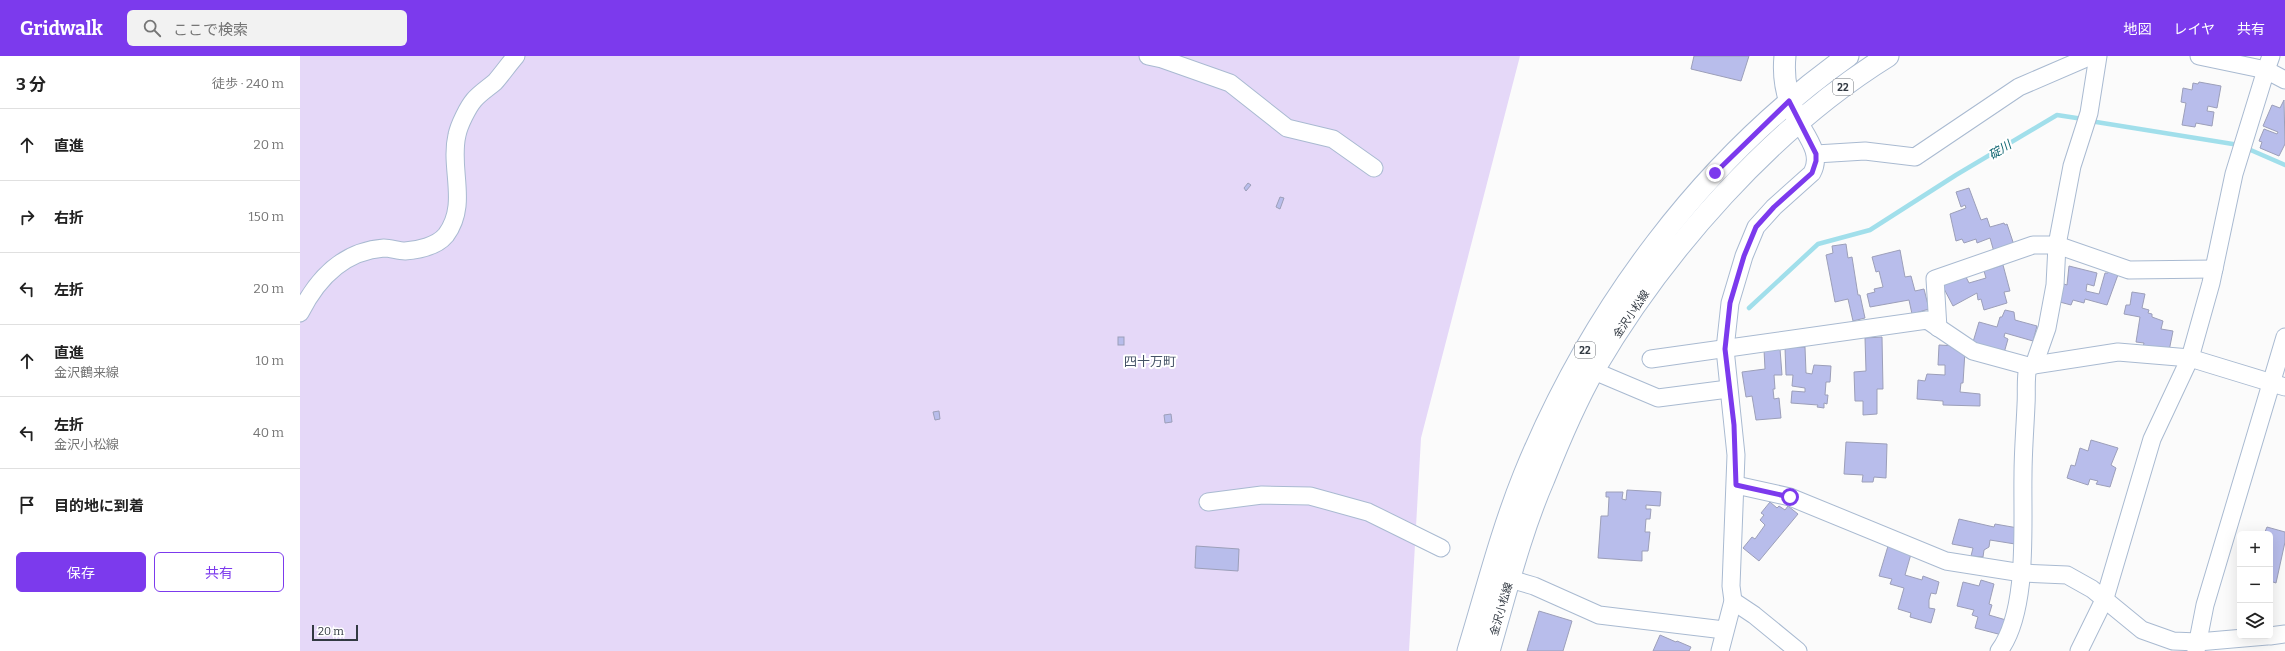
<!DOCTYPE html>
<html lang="ja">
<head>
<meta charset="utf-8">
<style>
	:root { --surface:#fff; --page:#f2f2f2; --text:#222; --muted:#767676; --line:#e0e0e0; --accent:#7c3aed }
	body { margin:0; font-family:Bitter,"Noto Sans JP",serif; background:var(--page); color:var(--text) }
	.controls { position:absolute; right:12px; bottom:12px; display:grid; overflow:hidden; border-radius:6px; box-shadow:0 4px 16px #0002 }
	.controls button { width:36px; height:36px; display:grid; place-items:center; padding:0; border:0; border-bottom:1px solid var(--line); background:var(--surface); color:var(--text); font:20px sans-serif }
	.scale { position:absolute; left:12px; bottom:10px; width:46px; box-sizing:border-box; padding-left:4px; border:2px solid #323942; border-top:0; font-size:11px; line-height:14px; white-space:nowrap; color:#323942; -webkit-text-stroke:3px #fff; paint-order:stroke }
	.stop { position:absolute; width:12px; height:12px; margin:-9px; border:3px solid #7c3aed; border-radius:50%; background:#fff }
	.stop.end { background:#7c3aed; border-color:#fff; box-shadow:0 1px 4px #0008 }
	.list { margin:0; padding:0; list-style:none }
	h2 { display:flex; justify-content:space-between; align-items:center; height:52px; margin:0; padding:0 16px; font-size:17px }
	h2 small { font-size:13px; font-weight:400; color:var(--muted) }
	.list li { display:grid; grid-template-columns:26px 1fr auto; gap:12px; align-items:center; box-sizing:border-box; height:72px; padding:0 16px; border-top:1px solid var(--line) }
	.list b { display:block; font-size:15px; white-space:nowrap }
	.list p { margin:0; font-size:13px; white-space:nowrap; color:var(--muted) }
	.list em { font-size:13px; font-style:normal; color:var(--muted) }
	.actions { display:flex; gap:8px; padding:12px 16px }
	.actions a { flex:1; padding:9px 0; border:1px solid var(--accent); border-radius:6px; text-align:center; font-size:14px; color:var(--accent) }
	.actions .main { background:var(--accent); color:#fff }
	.icon { flex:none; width:22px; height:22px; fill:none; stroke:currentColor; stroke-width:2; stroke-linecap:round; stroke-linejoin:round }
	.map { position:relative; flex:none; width:1985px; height:595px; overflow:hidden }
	header { display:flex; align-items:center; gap:24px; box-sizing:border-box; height:56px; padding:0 20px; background:var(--accent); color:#fff }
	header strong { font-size:19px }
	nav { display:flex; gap:22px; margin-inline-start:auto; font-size:14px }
	.search { width:280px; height:36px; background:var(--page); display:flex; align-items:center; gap:10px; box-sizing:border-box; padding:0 14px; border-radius:6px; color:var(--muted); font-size:15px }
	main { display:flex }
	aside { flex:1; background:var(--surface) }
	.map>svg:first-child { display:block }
	.green { fill:#e5d8f8 }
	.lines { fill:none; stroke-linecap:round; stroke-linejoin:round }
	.stream { stroke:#a1dfeb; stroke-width:4.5 }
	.building { fill:#b8bdeb; stroke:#9c9fb9 }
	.minor-casing { stroke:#a9bad1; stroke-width:19 }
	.major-casing { stroke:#a9bad1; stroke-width:23 }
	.minor { stroke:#fff; stroke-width:17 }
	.major { stroke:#fff; stroke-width:21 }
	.route { stroke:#7c3aed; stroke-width:5 }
	.labels { text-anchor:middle; stroke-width:4; stroke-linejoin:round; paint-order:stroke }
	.shield { fill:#fff; stroke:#70747b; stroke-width:1 }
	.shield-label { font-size:10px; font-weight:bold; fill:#323942 }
	.street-label { font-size:11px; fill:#323942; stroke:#fff }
	.water-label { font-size:12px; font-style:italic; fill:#0b626e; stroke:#fff }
	.quarter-label { font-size:13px; fill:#445266; stroke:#fff }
</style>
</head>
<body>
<header>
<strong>Gridwalk</strong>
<div class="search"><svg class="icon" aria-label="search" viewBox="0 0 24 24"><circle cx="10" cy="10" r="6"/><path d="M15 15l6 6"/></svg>ここで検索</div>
<nav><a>地図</a><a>レイヤ</a><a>共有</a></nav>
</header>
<main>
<aside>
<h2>3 分<small>徒歩 · 240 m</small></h2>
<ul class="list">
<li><svg class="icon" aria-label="ahead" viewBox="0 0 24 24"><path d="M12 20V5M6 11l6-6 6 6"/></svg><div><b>直進</b></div><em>20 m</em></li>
<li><svg class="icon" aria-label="right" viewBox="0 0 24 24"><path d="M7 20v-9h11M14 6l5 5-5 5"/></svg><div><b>右折</b></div><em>150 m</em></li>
<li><svg class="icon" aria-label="left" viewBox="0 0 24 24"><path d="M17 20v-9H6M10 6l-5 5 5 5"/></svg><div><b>左折</b></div><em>20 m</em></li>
<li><svg class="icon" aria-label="ahead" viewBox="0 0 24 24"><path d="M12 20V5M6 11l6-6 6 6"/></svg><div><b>直進</b><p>金沢鶴来線</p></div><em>10 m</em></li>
<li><svg class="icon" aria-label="left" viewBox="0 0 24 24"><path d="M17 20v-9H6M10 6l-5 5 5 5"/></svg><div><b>左折</b><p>金沢小松線</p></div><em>40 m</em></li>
<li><svg class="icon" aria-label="arrive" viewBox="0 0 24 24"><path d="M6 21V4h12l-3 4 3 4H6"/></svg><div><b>目的地に到着</b></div></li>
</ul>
<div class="actions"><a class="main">保存</a><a>共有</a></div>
</aside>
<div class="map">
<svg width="1985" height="595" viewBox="0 0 1985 595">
	<rect width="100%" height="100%" fill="#fbfbfb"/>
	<path class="green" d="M0 0H1220L1121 382 1109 595H0Z"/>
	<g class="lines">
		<g class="stream">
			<path d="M1790 65 1939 89"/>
			<path d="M1946 92 1985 109"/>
			<path d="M1449 252 1518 188 1570 174 1656 119 1757 59 1783 63"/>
		</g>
	</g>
	<g class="building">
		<path d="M1394 0H1449L1441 25 1391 13Z"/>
		<path d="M1899 26 1921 30 1917 52 1908 50 1907 55 1914 56 1912 70 1896 67 1895 71 1882 69 1886 47 1881 46 1883 32 1892 34 1893 27 1898 28Z"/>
		<path d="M1984 44 1985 88 1979 100 1960 92 1962 86 1959 85 1964 73 1977 78 1978 76 1963 70 1972 49 1980 52Z"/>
		<path d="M948 127 951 129 946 135 944 132Z"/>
		<path d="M1669 132 1681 164 1687 162 1690 171 1704 167 1705 169 1707 168 1714 189 1694 196 1690 182 1677 187 1676 183 1664 187 1662 183 1656 185 1650 158 1666 152 1665 149 1661 151 1656 136Z"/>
		<path d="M980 141 984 142 980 153 976 151Z"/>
		<path d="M1546 188 1548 202 1552 201 1558 239H1560L1565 262 1553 265 1548 243 1535 246 1526 199 1533 197 1532 190Z"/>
		<path d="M1600 194 1605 221 1611 220 1615 235 1624 233 1629 253 1612 258 1609 244 1570 251 1567 238 1575 236 1574 233 1583 231 1579 215 1576 216 1572 201Z"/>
		<path d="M1703 209 1710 235 1704 236 1707 247 1684 254 1681 243 1678 244 1677 237 1653 250 1642 229 1664 217 1669 227 1686 222 1684 215Z"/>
		<path d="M1769 210 1797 217 1794 230 1787 228 1786 235 1799 238 1805 217H1808L1809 214 1819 216 1807 249 1785 243 1784 247 1773 244 1771 249 1756 245 1761 227 1767 229Z"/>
		<path d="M1832 236 1845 238 1842 252 1849 254 1848 257 1852 258V261L1863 265 1861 273 1873 275 1869 295 1843 291 1844 287 1836 286 1840 261 1824 258 1826 249H1830Z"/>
		<path d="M1705 254 1714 256 1715 264 1737 270 1733 285 1705 277 1704 281 1708 283 1704 297 1673 286 1679 266 1697 271 1700 261H1702Z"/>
		<rect x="818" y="281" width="6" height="8"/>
		<path d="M1582 281 1583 333H1577V358L1563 359V345H1555L1554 316 1566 315 1565 282Z"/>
		<path d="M1639 289 1657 290V295H1665L1663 327H1661L1660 336 1680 338V350L1643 349V345L1617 343 1618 324 1625 325 1627 318 1645 319V309H1638Z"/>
		<path d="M1505 291 1506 317 1512 318 1514 309 1531 310 1530 326H1526L1525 339H1528L1527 348 1524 347V352L1517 351 1518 349 1491 347 1492 335 1505 336V332L1492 330 1493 319H1486L1485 292Z"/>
		<path d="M1480 293 1482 319H1474L1475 333H1473L1474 343 1479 342 1481 362 1456 364 1452 340 1446 341 1442 316 1465 313 1464 294Z"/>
		<path d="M639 355 640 363 635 364 633 356Z"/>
		<path d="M871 358 872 366 865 367 864 359Z"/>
		<path d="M1791 384 1818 392 1811 409 1816 412 1810 431 1796 428 1798 425 1790 423 1788 429 1767 422 1771 409 1775 410 1780 392 1788 395Z"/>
		<path d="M1546 386 1587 388 1586 422 1574 421 1573 426H1562L1563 419 1544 418Z"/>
		<path d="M1327 434 1361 436 1360 450 1346 449V453H1351L1350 463H1346L1345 476H1350L1348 495H1342V505L1298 502 1301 460H1308L1309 441H1306V436H1323L1322 443 1326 444Z"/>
		<path d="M1470 446 1477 452 1479 450 1485 454 1488 450 1498 458 1459 505 1443 492 1452 481 1455 483 1465 469 1460 464 1464 459 1461 457Z"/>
		<path d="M1659 463 1694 471 1695 468 1718 472 1715 488 1690 484 1689 491 1684 494 1683 501 1671 500 1673 492 1652 488Z"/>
		<path d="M1967 471 1985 476V486L1976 527 1970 525V478H1964Z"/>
		<path d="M896 490 939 493 938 515 895 512Z"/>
		<path d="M1588 490 1611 498 1605 519 1622 524 1623 520 1639 526 1636 538 1631 537 1629 544V552L1635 553 1631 567 1610 561 1611 557 1598 553 1604 532 1590 528 1592 523 1579 520Z"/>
		<path d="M1681 524 1694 528 1689 548 1692 549 1689 559 1706 564 1702 579 1675 572 1678 561 1672 559 1674 554 1657 550 1663 526 1679 530Z"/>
		<path d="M1239 555 1272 565 1263 595H1227Z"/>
		<path d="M1360 579 1376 586 1377 585 1391 591 1389 595H1353Z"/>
	</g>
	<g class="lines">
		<defs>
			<g id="minor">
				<path d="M848 0 862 3 930 27 987 72 1033 83 1074 112"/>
				<path d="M1899 0 1966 14 1971 0"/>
				<path d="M1516 98 1565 95 1615 101 1719 31 1791 0"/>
				<path d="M0 257C17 223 43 195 84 192 91 192 98 195 105 195 118 194 137 190 146 179 169 148 149 113 157 79 159 69 168 51 174 44 180 37 188 32 195 26 202 18 209 8 216 0"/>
				<path d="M1638 272 1635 223 1733 189H1757L1829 214 1914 213"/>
				<path d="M1351 303 1627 264 1673 295 1728 310 1818 296 1890 302 1985 331"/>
				<path d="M1734 309 1747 272 1755 229 1757 189 1772 110 1789 57 1798 0"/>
				<path d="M1294 315 1358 342 1428 333"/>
				<path d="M1436 429 1490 441 1646 505 1722 517 1767 519 1792 533 1842 574 1873 585 1898 586 1967 580"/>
				<path d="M908 446 962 439 1010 440 1068 456 1141 492"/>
				<path d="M1210 523 1234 530 1299 559 1424 574"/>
				<path d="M1433 545 1454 559 1498 595"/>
				<path d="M1970 580 1985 578"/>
				<path d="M1420 595 1433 545 1431 530 1436 399 1425 293 1430 247 1444 200 1456 171 1474 151 1512 117C1522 99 1508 82 1499 66"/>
				<path d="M1699 595C1729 555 1722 469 1723 419 1723 396 1725 373 1726 349 1727 336 1725 324 1728 310"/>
				<path d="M1779 595 1805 542 1852 383 1890 302 1911 227 1934 118 1966 14 1985 24"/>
				<path d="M1896 595 1905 549 1985 281"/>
			</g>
			<g id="major">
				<path d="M1485 0C1483 19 1486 38 1494 56"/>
				<path d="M1168 595C1186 536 1201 476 1224 419 1291 254 1402 104 1548 0"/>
				<path d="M1189 595C1206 537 1220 478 1244 423 1259 385 1275 347 1295 312 1364 194 1472 72 1588 0"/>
			</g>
		</defs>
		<use href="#minor" class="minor-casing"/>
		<use href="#major" class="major-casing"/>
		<use href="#minor" class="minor"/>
		<use href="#major" class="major"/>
	</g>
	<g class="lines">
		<path class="route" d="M1415 117 1489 45 1516 98V105L1512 117 1474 151 1456 171 1444 200 1430 247 1425 293 1434 369 1436 429 1490 441"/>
	</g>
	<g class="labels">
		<g class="shield">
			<rect x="1533" y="23" width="20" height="16" rx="3"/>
			<rect x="1275" y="286" width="20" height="16" rx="3"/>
		</g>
		<g class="shield-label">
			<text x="1543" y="35">22</text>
			<text x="1285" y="298">22</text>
		</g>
		<g class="street-label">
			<text transform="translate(1331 258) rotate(-56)" y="4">金沢小松線</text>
			<text transform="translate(1201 553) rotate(-74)" y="4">金沢小松線</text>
		</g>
		<g class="water-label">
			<text transform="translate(1700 94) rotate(-32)" y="4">碇川</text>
		</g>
		<g class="quarter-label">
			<text x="850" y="310">四十万町</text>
		</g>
	</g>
</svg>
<div class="controls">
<button>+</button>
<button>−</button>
<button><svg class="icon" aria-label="layers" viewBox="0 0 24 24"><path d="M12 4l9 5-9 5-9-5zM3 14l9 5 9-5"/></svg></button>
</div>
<div class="scale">20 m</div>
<div class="stop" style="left:1490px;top:441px"></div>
<div class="stop end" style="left:1415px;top:117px"></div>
</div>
</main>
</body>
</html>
